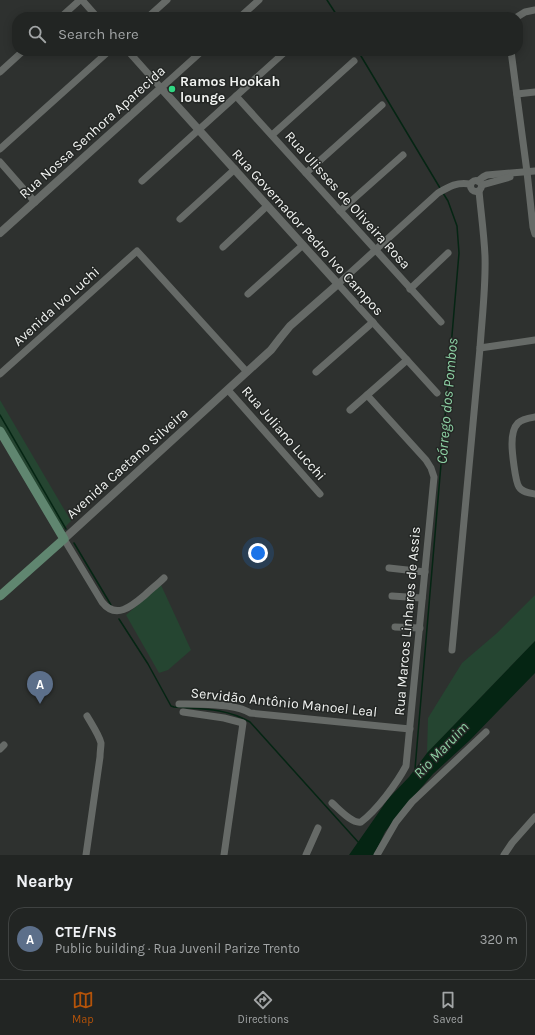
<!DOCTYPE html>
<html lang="en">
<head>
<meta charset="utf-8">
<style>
	:root { --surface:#222523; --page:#2e3130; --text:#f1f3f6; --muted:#a2a5a6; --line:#3f4241; --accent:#b45309 }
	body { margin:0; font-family:Karla,sans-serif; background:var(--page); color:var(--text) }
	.you { position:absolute; left:258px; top:553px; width:14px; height:14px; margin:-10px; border:3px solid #fff; border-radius:50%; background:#1a73e8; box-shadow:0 0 0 6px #1a73e833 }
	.badge { display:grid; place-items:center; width:26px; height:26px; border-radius:50%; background:var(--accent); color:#fff; font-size:13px; font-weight:700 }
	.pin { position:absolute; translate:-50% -33px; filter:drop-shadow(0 1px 2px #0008) }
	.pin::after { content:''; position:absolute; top:21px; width:14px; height:12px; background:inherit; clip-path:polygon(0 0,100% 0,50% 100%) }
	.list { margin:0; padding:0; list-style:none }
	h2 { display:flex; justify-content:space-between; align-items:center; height:52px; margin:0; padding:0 16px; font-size:17px }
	h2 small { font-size:13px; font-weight:400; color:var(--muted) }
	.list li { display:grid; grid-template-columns:26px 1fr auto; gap:12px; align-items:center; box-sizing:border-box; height:64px; margin:0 8px 8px; padding:0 8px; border:1px solid var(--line); border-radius:16px }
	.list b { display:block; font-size:15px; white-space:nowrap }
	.list p { margin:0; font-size:13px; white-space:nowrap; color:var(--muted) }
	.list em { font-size:13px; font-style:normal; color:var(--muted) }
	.icon { flex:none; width:22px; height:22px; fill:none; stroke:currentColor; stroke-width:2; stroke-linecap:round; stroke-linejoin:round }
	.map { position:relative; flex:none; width:535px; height:855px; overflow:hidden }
	.search { position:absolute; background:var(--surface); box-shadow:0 2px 10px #0003; left:12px; right:12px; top:12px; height:44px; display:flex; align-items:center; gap:10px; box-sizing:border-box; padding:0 14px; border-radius:16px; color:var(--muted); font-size:15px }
	.sheet { height:124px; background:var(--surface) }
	nav { display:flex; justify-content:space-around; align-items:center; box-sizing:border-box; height:56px; border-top:1px solid var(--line); background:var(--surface); font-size:11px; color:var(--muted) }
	nav a { display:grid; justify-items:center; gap:2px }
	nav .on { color:var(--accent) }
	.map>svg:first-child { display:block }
	.green { fill:#254531 }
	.water { fill:#052513 }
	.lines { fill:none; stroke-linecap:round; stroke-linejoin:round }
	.stream { stroke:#052513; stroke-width:1.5 }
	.minor { stroke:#666a67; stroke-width:7 }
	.tertiary { stroke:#666a67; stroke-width:8 }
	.secondary { stroke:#608670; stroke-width:9 }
	.poi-dot { fill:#30d883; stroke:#242725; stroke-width:1.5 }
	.labels { text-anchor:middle; stroke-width:3; stroke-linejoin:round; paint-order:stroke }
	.poi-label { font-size:14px; font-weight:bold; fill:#f1f3f1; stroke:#242725; text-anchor:start }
	.street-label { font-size:14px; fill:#f1f3f1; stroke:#242725 }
	.water-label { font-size:15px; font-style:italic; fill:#8cd0a3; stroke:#242725 }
</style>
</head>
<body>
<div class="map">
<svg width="535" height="855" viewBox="0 0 535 855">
	<rect width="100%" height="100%" fill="#2e312f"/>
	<g class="green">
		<path d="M0 400 71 521 63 529 0 428Z"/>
		<path d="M161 585 191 650 168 670 159 673 126 615Z"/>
		<path d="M535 595V641L427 753 428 718 462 663 497 633Z"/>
	</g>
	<path class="water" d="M535 641V673L470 740 433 774 414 796 401 811 385 832 374 855H349L388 799 409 777 427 753Z"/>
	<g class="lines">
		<g class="stream">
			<path d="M327 0 338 17"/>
			<path d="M358 51 440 188"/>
			<path d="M0 415 66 529"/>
			<path d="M74 543 111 605"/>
			<path d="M119 619 148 664 171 706 174 707C202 709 226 708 250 722L359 843"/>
			<path d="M415 769 459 253 457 226 448 201 443 193"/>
		</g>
		<g class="minor">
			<path d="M82 0 97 17"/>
			<path d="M61 17 80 0"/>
			<path d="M148 17 167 0"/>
			<path d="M240 17 259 0"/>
			<path d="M323 17 325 16"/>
			<path d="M517 17 525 12 535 10"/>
			<path d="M128 51 161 88 202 51"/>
			<path d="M511 51 527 172 533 227 535 234"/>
			<path d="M0 72 23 51"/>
			<path d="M517 94 535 92"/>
			<path d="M236 96 441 322"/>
			<path d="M272 135 354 61"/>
			<path d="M0 149 109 51"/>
			<path d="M0 162 35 202"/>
			<path d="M306 173 382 105"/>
			<circle cx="476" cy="186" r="5.5"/>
			<path d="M142 181 286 51"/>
			<path d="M478 181 483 177 487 175 535 171"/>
			<path d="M482 185 510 177"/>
			<path d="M340 211 403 155"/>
			<path d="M180 219 235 169"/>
			<path d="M223 247 267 206"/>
			<path d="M410 289 448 253"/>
			<path d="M248 294 303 245"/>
			<path d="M480 348 535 340"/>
			<path d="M316 372 373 322"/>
			<path d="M0 374 137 251 247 372"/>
			<path d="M228 390 320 494"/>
			<path d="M437 393 338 284 438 193C450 186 457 182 470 184"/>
			<path d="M350 410 407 360"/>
			<path d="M535 417C529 418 522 419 518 423 513 428 512 437 512 444 512 451 515 481 519 487 522 492 529 493 535 494"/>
			<path d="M64 539 102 602C116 620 132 606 145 595 151 589 158 584 164 578"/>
			<path d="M389 568 425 572"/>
			<path d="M392 596 422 598"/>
			<path d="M395 627 420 628"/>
			<path d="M452 650 480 348C482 317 486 286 485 256 484 234 481 213 479 191"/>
			<path d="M179 704C196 704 236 703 250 713L410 729"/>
			<path d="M183 712 224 718 243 723 224 855"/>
			<path d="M0 749 4 745"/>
			<path d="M332 803C339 809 352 824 361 822 377 810 397 783 406 766L434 477 431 468 426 460 367 395"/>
			<path d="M86 855 100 757C100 752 101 747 101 743 99 735 91 723 87 716"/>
			<path d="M306 855 318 828"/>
			<path d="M377 855 396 822 412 802 486 732"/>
			<path d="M504 855 512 843 535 817"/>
		</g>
		<path class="tertiary" d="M0 233 161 88 338 284 290 326 281 337 271 350 64 539"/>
		<path class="secondary" d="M0 431 64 539 0 596"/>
	</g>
	<circle class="poi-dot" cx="172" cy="89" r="4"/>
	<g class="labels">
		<g class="poi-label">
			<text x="180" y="86">Ramos Hookah<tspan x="180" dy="16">lounge</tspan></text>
		</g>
		<g class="street-label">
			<text transform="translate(92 132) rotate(-42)" y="5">Rua Nossa Senhora Aparecida</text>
			<text transform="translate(348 200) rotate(48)" y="5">Rua Ulisses de Oliveira Rosa</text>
			<text transform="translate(308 232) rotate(48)" y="5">Rua Governador Pedro Ivo Campos</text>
			<text transform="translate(56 306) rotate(-42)" y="5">Avenida Ivo Luchi</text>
			<text transform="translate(284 433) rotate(49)" y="5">Rua Juliano Lucchi</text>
			<text transform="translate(127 463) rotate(-42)" y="5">Avenida Caetano Silveira</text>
			<text transform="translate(407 621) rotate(-85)" y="5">Rua Marcos Linhares de Assis</text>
			<text transform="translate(284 702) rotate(6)" y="5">Servidão Antônio Manoel Leal</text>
		</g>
		<g class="water-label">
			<text transform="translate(447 401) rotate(-85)" y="5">Córrego dos Pombos</text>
			<text transform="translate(441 750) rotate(-46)" y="5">Rio Maruim</text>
		</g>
	</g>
</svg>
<div class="you"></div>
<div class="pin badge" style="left:40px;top:704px;background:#5c6f8a">A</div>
<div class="search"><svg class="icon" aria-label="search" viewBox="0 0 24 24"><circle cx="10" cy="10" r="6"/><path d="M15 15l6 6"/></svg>Search here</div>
</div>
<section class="sheet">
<h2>Nearby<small></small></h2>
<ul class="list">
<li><span class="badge" style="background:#5c6f8a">A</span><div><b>CTE/FNS</b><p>Public building · Rua Juvenil Parize Trento</p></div><em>320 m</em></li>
</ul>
</section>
<nav>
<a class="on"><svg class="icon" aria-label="map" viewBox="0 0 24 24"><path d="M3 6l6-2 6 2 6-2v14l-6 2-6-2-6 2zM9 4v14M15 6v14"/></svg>Map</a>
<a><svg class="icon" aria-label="directions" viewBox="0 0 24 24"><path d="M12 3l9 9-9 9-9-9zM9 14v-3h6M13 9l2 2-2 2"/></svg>Directions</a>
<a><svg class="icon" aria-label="saved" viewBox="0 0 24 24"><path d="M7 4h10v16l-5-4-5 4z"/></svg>Saved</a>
</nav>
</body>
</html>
